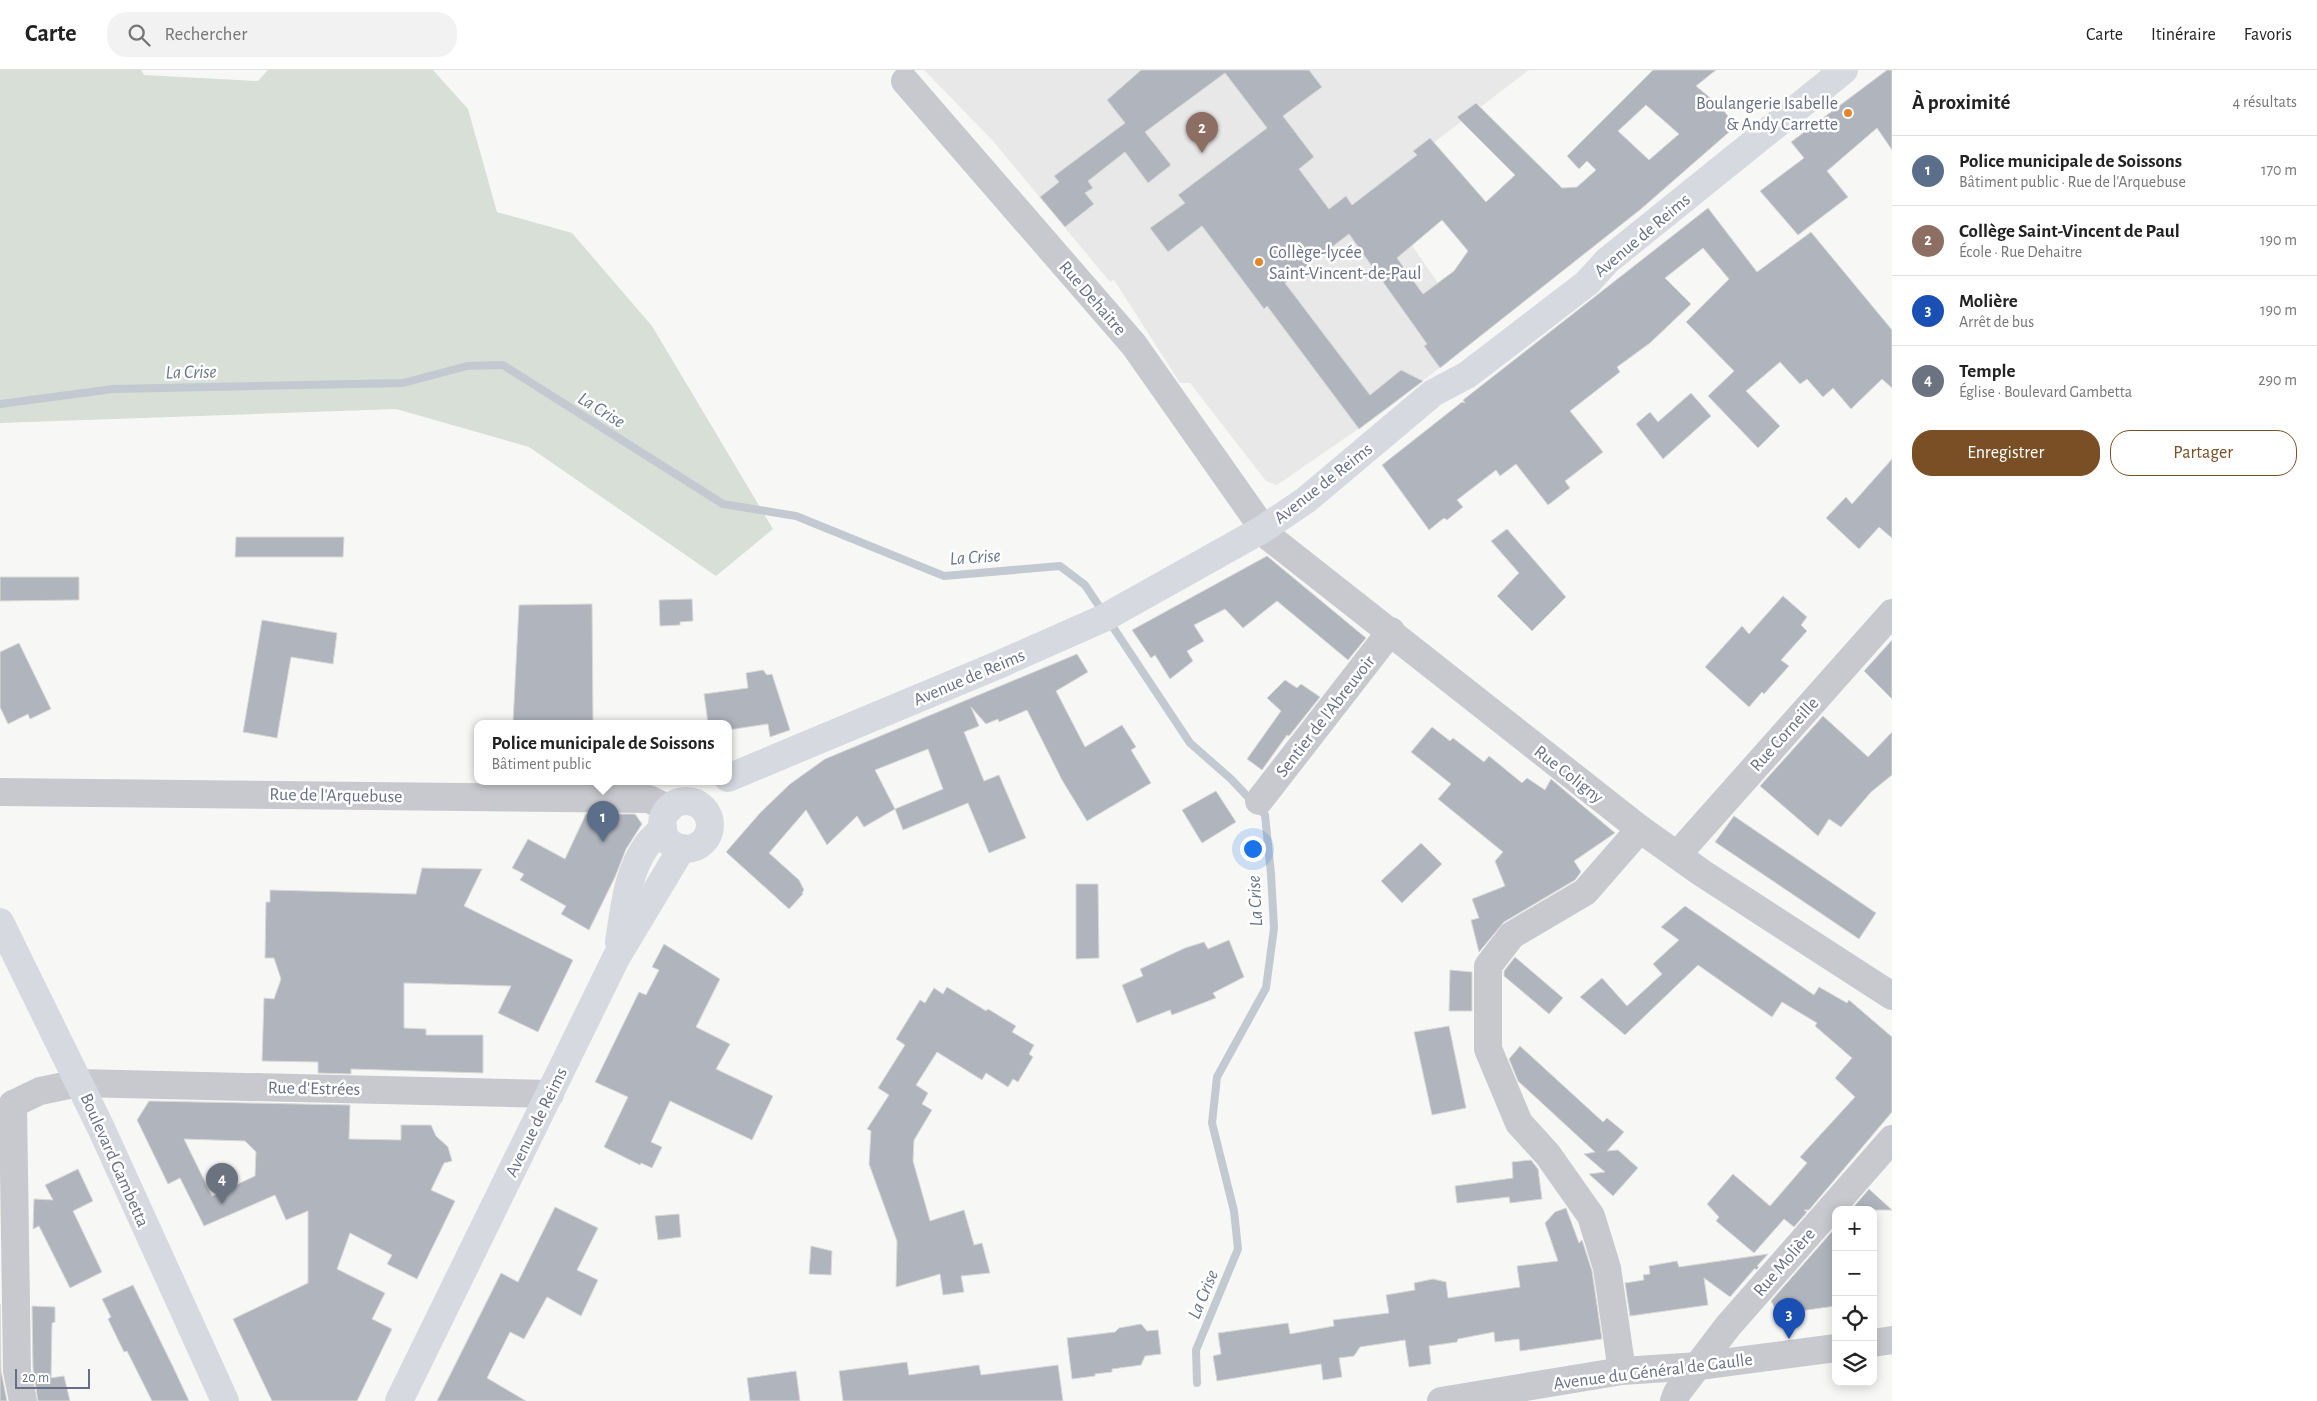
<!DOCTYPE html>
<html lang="fr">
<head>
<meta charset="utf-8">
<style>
	:root { --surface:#fff; --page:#f2f2f2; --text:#222; --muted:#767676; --line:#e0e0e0; --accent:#7a4f25 }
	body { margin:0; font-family:"Alegreya Sans",sans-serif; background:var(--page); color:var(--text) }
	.controls { position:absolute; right:15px; bottom:15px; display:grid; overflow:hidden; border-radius:10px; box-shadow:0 2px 12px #0003 }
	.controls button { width:45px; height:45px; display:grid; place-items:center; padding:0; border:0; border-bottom:1px solid var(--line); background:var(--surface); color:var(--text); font:25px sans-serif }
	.scale { position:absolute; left:15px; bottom:12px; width:75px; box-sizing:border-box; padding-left:5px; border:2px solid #666f86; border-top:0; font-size:14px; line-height:18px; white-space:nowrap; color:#666f86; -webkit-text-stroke:4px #fff; paint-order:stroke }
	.you { position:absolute; left:1252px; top:778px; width:18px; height:18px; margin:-12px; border:4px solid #fff; border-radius:50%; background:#1a73e8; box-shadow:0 0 0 8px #1a73e833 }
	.badge { display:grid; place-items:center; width:32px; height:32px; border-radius:50%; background:var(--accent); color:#fff; font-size:16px; font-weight:700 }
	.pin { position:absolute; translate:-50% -41px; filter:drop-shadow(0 1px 2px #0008) }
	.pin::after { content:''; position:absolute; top:26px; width:18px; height:15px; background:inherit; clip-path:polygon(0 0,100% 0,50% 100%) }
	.popup { position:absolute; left:474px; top:650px; width:258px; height:65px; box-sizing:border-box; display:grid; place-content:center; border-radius:10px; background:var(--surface); filter:drop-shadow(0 1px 4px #0005); font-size:16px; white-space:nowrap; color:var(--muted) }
	.popup b { font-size:19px; color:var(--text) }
	.popup::after { content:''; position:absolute; left:50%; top:100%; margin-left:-10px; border:10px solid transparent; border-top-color:var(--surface) }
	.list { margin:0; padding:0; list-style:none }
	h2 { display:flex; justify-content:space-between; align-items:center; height:65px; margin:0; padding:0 20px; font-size:21px }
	h2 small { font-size:16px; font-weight:400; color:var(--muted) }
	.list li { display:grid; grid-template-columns:32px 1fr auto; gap:15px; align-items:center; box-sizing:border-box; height:70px; padding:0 20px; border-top:1px solid var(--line) }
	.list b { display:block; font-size:19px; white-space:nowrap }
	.list p { margin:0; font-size:16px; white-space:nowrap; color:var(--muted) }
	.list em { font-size:16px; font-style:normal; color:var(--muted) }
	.actions { display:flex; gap:10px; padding:15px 20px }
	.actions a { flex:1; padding:11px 0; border:1px solid var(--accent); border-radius:20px; text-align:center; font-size:18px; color:var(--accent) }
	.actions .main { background:var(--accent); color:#fff }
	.icon { flex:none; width:28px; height:28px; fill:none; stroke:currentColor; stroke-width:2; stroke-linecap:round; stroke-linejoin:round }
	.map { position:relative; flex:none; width:1892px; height:1331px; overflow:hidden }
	header { display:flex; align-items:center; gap:30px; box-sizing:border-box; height:70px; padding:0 25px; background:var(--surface); border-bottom:1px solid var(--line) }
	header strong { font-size:24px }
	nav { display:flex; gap:28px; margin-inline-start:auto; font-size:18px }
	.search { width:350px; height:45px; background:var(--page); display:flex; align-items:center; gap:12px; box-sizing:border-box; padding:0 18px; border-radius:20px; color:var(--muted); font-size:19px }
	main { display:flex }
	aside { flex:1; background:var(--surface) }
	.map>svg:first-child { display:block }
	.built { fill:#e8e8e8 }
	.green { fill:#d7dfd6 }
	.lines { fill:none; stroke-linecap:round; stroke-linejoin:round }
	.stream { stroke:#c3c9d0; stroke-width:8 }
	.building { fill:#b0b4bd; stroke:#d9d9d7; fill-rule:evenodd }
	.minor { stroke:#c8c9ce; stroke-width:28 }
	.secondary { stroke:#d6d9df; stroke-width:28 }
	.primary { stroke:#d6d9df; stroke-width:28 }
	.poi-dot { fill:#e58728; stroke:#fff; stroke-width:2 }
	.labels { text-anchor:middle; stroke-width:5; stroke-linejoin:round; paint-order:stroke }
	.poi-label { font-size:18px; fill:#666f86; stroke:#fff; text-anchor:end }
	.street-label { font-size:18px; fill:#666f86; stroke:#fff }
	.water-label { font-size:19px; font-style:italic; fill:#677689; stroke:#fff }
</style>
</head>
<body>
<header>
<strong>Carte</strong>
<div class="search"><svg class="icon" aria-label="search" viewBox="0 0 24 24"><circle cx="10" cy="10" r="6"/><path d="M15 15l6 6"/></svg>Rechercher</div>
<nav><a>Carte</a><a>Itinéraire</a><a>Favoris</a></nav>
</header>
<main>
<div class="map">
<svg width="1892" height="1331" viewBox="0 0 1892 1331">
	<rect width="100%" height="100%" fill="#f7f8f5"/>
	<path class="built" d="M924 0H1529L1373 119 1438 213 1480 266 1383 342 1277 415 1266 411 1190 313H1180L1114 210 1110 212 993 71Z"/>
	<path class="green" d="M0 0H141L144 5 258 11 268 0H433L468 39 497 142 572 163 652 256 773 459 716 506 529 377 396 339 0 353Z"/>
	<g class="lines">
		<path class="stream" d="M0 334 113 319 403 313 467 296 503 295 723 434 796 446 944 506 1060 496 1085 515 1190 673 1231 709 1265 745 1271 804 1274 858 1266 918 1217 1007 1212 1053 1234 1141 1238 1179 1196 1280 1197 1313"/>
	</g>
	<g class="building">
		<path d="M1141 0H1309L1322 17 1283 46 1314 87 1299 99 1329 139 1346 126 1352 135 1417 85 1413 81 1430 68 1486 132 1515 105 1457 47 1476 33 1562 118 1577 117 1596 100 1587 91 1579 99 1567 86 1653 0H1716L1696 16 1720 36 1736 56 1641 139 1440 298 1424 276 1427 274 1349 164 1285 213 1370 325 1401 300 1423 311 1359 359 1267 236 1264 239 1202 156 1168 182 1150 158 1185 133 1178 125 1267 58 1225 3 1145 62 1171 95 1148 113 1125 82 1088 111 1093 118 1085 123 1094 134 1065 157 1040 127 1059 112 1054 106 1125 53 1107 30ZM1646 35 1679 64 1649 90 1618 61ZM1442 150 1468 181 1454 201 1423 224 1397 188Z"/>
		<path d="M1887 0H1892V80L1877 58 1827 101 1848 127 1798 165 1760 121 1804 88 1791 72Z"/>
		<path d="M1708 138 1757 202 1811 162 1892 260V318L1882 309 1851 339 1833 318 1823 327 1807 309 1800 314 1780 292 1746 321 1780 356 1758 378 1708 326 1734 301 1686 252 1729 209 1703 178 1665 208 1691 234 1650 273 1617 297 1620 302 1570 341 1603 382 1565 411 1570 418 1548 435 1516 394 1500 406 1496 400 1457 430 1463 437 1447 450 1444 448 1429 460 1382 395 1462 332 1465 333 1463 330Z"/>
		<path d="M1691 323 1711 346 1663 389 1636 354 1650 342 1658 352Z"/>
		<path d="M1892 389V468L1879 457 1859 479 1826 448 1846 427 1852 434Z"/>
		<path d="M1507 459 1566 527 1532 561 1497 526 1519 503 1491 471Z"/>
		<path d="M236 467H344L343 487H235Z"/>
		<path d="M1267 486 1366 568 1348 590 1277 531 1243 558 1225 539 1194 555 1204 571 1187 581 1193 591 1170 609 1155 585 1151 588 1132 560Z"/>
		<path d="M0 507H79V530L0 531Z"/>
		<path d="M1783 526 1807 547 1801 555 1807 561 1781 590 1789 596 1764 624 1762 622 1749 637 1705 597 1742 556 1749 564Z"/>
		<path d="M692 529 693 551 680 552V555L660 556 659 530Z"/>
		<path d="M592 534 593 653H513L519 535Z"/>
		<path d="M262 550 337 563 333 594 291 587 277 668 243 662Z"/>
		<path d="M1892 570V629L1864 601Z"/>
		<path d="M19 573 51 639 30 649 28 644 8 654 0 637V582Z"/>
		<path d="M1077 584 1088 602 1056 621 1085 677 1122 655 1136 677 1131 680 1151 713 1087 751 1062 710 1027 640 999 652 998 649 986 654 971 637 979 656 964 662 984 711 999 705 1026 768 989 783 968 733 903 760 895 739 864 757 857 746 827 775 806 740 769 783 799 810 804 820 802 823 803 824 789 839 726 782 760 743 790 714 825 689ZM928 679 943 719 895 739 875 700Z"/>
		<path d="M763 600 767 605 772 604 790 660 770 667 768 654 728 660V653H708L704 624 748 618 746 603Z"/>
		<path d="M1285 610 1297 618 1301 614 1320 627 1289 666 1287 665 1262 700 1247 689 1281 641 1267 628Z"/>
		<path d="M1823 646 1868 687 1892 662V705L1871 722 1841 757 1829 749 1818 766 1760 716Z"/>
		<path d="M1432 657 1450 671 1453 668 1484 692 1489 686 1522 713 1527 708 1545 720 1551 709 1615 763 1574 791 1581 802 1575 810 1504 852 1479 882 1471 850 1479 848 1472 829 1505 816 1495 791 1503 782 1438 729 1451 714 1411 682Z"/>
		<path d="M1216 721 1236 752 1202 773 1182 740Z"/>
		<path d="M586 744H635L642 754 626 779 615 807 589 860 561 844 566 836 520 810 524 804 512 798 528 769 565 789Z"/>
		<path d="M1734 746 1876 843 1859 869 1715 772Z"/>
		<path d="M1421 773 1442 794 1402 833 1381 811Z"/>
		<path d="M422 798 482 799 464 836 573 890 538 962 498 943 511 916 404 913V958L426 959V965H483V1003L351 999V1004L318 1003V992L262 991 264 928 274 929 281 909 274 888H265L266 832H270V820L416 824Z"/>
		<path d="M1076 814H1098L1099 888 1076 889Z"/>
		<path d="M1685 836 1814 925 1819 917 1847 933 1849 930 1892 967V1042L1809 1140H1804L1807 1142 1794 1157 1784 1149 1754 1183 1716 1151 1719 1147 1707 1134 1733 1104 1770 1136 1807 1093 1800 1087 1855 1027 1835 1008 1852 988 1815 956 1817 953 1782 932 1772 947 1698 895 1625 965 1580 927 1602 908 1627 936 1662 904 1653 894 1679 870 1661 857Z"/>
		<path d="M1229 870 1244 907 1213 923 1216 928 1172 945 1170 940 1137 953 1122 915 1143 906 1140 899 1185 878 1204 872 1208 879Z"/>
		<path d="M664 874 720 909 696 957 730 974 716 999 773 1026 752 1070 670 1031 651 1072 662 1077 652 1098 641 1093 640 1095 604 1077 628 1027 595 1012 639 922 646 925 659 900 652 897Z"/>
		<path d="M1515 887 1563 928 1549 944 1504 906V901Z"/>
		<path d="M1450 900 1472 902V941H1449Z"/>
		<path d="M947 917 986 941 988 939 1016 956 1012 962 1034 975 1029 984 1033 987 1018 1012 1013 1009 1008 1017 986 1003 982 1010 937 982 916 1015 928 1023 922 1034 932 1040 914 1070 913 1091 930 1151 964 1140 974 1175 982 1173 990 1203 961 1206 964 1222 943 1225 940 1204 896 1217 897 1171 869 1094 871 1061 867 1059 889 1025 878 1018 905 975 896 969 920 930 925 933 934 918 943 924Z"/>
		<path d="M1449 956 1466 1038 1432 1045 1414 962Z"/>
		<path d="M1520 976 1603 1052 1607 1048 1624 1062 1607 1081 1618 1080 1638 1098 1613 1126 1589 1104 1605 1102 1584 1084 1595 1082 1518 1011 1509 989Z"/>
		<path d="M149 1031 350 1035 349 1069 401 1070V1055H431L436 1066 448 1077 452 1091 444 1093 431 1120 455 1131 417 1209 387 1194 392 1185 350 1163 337 1199 385 1223 372 1249 392 1259 357 1331H272L233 1249 308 1213V1141L286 1150 275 1125 204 1156 180 1108 168 1114 137 1050ZM184 1069 245 1071 256 1082 255 1106 212 1126Z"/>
		<path d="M1531 1090 1538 1099 1542 1129 1510 1133 1509 1127 1457 1133 1455 1116 1513 1108 1512 1092Z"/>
		<path d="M78 1099 93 1131 73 1141 102 1202 70 1218 39 1156 33 1159 34 1129 53 1130 45 1115Z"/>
		<path d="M1869 1119 1892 1140H1851Z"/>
		<path d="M555 1137 598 1158 577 1200 598 1210 581 1246 547 1227 524 1269 510 1262 487 1308 526 1331H437L501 1203 518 1212Z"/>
		<path d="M1566 1138 1579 1173 1582 1170 1592 1201 1602 1269 1520 1281 1519 1269 1495 1272 1494 1262 1458 1269 1457 1272 1429 1276 1431 1294 1409 1297 1405 1270 1360 1277 1354 1286 1339 1288 1342 1307 1323 1310 1321 1294 1217 1311 1213 1286 1221 1284 1218 1263 1288 1253 1290 1264 1334 1256 1333 1250 1389 1243 1386 1225 1415 1220 1414 1213 1433 1209 1446 1212 1448 1228 1520 1217 1517 1196 1558 1191 1545 1153 1555 1142Z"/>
		<path d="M679 1144 681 1167 658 1170 655 1146Z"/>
		<path d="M1836 1157V1236L1778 1244 1771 1231Z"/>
		<path d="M811 1176 832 1181 831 1205 809 1204Z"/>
		<path d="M1768 1184 1757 1196 1759 1197 1756 1200 1755 1198 1730 1227 1704 1208 1708 1235 1630 1246 1625 1213 1644 1210 1643 1205 1650 1204 1649 1196 1677 1191 1679 1197Z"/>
		<path d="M133 1215 175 1301 189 1331H152L127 1281 124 1282 108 1249 111 1247 102 1229Z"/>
		<path d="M0 1234 1 1301 7 1331H0Z"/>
		<path d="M32 1236 55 1237V1252L52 1253 51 1308 64 1306 70 1331H38L33 1299Z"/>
		<path d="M1141 1254 1147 1261 1158 1260 1161 1284 1145 1286 1141 1295 1112 1299V1302L1095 1304V1306L1072 1309 1067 1268 1115 1262 1119 1258Z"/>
		<path d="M907 1292 909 1305 979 1295 981 1305 1058 1295 1063 1331H843L839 1301Z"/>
		<path d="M796 1301 800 1331H750L747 1308Z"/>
	</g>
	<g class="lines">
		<g class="minor">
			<path d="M905 11 1134 275 1269 467 1640 759 1702 803 1892 926"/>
			<path d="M0 722 649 729 669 739"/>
			<path d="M1259 731 1391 561"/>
			<path d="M1677 785 1892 543"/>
			<path d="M13 1034 17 1301 23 1331"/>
			<path d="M0 1053 13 1034 40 1021 79 1013 550 1024"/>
			<path d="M1873 1273 1892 1270"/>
			<path d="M1622 1301 1607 1198 1591 1146 1548 1085 1519 1053 1488 979V896L1512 865 1585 822 1640 759"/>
			<path d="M1441 1331 1622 1301 1699 1296 1836 1278"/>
			<path d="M1674 1331 1677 1323 1728 1256 1892 1069"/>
		</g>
		<g class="secondary">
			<path d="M728 708 998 595 1104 548 1263 459 1306 430 1433 323 1467 305 1587 213 1607 191 1844 0"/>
			<circle cx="686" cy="755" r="24"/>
			<path d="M619 872C624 840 627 802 647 775 651 769 658 764 663 758"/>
			<path d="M399 1331 616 888 682 778"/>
		</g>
		<path class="primary" d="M0 852 101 1058 225 1331"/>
	</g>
	<g class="poi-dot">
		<circle cx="1848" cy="43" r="5"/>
		<circle cx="1259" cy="192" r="5"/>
	</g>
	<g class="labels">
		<g class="poi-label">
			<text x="1838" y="39">Boulangerie Isabelle<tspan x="1838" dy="21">&amp; Andy Carrette</tspan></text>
			<text x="1269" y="188" text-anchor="start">Collège-lycée<tspan x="1269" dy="21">Saint-Vincent-de-Paul</tspan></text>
		</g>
		<g class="street-label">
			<text transform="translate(1642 165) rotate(-40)" y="6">Avenue de Reims</text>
			<text transform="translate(1093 228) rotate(49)" y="6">Rue Dehaitre</text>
			<text transform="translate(1323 413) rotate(-38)" y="6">Avenue de Reims</text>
			<text transform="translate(969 607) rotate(-23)" y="6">Avenue de Reims</text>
			<text transform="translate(1325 646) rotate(-52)" y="6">Sentier de l'Abreuvoir</text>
			<text transform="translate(1784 664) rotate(-48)" y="6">Rue Corneille</text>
			<text transform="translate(1569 704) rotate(38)" y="6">Rue Coligny</text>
			<text transform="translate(336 725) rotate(1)" y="6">Rue de l'Arquebuse</text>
			<text transform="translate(314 1018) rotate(1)" y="6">Rue d'Estrées</text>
			<text transform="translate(536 1052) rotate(-64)" y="6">Avenue de Reims</text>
			<text transform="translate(115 1090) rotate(66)" y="6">Boulevard Gambetta</text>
			<text transform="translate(1784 1192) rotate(-49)" y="6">Rue Molière</text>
			<text transform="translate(1653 1301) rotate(-7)" y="6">Avenue du Général de Gaulle</text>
		</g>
		<g class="water-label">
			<text transform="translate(191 301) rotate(-1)" y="7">La Crise</text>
			<text transform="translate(602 339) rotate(32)" y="7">La Crise</text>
			<text transform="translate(975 486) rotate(-4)" y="7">La Crise</text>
			<text transform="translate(1254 831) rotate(-93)" y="7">La Crise</text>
			<text transform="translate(1202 1224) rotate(-67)" y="7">La Crise</text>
		</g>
	</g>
</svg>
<div class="controls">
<button>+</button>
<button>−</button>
<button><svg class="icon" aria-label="locate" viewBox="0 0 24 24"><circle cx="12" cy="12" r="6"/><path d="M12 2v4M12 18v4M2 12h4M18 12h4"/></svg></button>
<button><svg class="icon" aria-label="layers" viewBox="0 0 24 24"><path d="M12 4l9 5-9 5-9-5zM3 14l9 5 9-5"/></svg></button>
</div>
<div class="scale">20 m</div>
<div class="you"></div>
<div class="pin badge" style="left:603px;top:772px;background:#5c6f8a">1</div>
<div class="popup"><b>Police municipale de Soissons</b>Bâtiment public</div>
<div class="pin badge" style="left:1202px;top:83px;background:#8d6e63">2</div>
<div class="pin badge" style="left:1789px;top:1269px;background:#1a4fb4">3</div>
<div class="pin badge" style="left:222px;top:1134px;background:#6b7280">4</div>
</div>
<aside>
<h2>À proximité<small>4 résultats</small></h2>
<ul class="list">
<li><span class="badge" style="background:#5c6f8a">1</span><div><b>Police municipale de Soissons</b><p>Bâtiment public · Rue de l'Arquebuse</p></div><em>170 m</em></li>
<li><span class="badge" style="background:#8d6e63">2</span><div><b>Collège Saint-Vincent de Paul</b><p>École · Rue Dehaitre</p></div><em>190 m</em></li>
<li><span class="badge" style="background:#1a4fb4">3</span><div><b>Molière</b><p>Arrêt de bus</p></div><em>190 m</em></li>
<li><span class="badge" style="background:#6b7280">4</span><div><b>Temple</b><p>Église · Boulevard Gambetta</p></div><em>290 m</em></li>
</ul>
<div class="actions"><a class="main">Enregistrer</a><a>Partager</a></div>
</aside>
</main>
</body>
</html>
